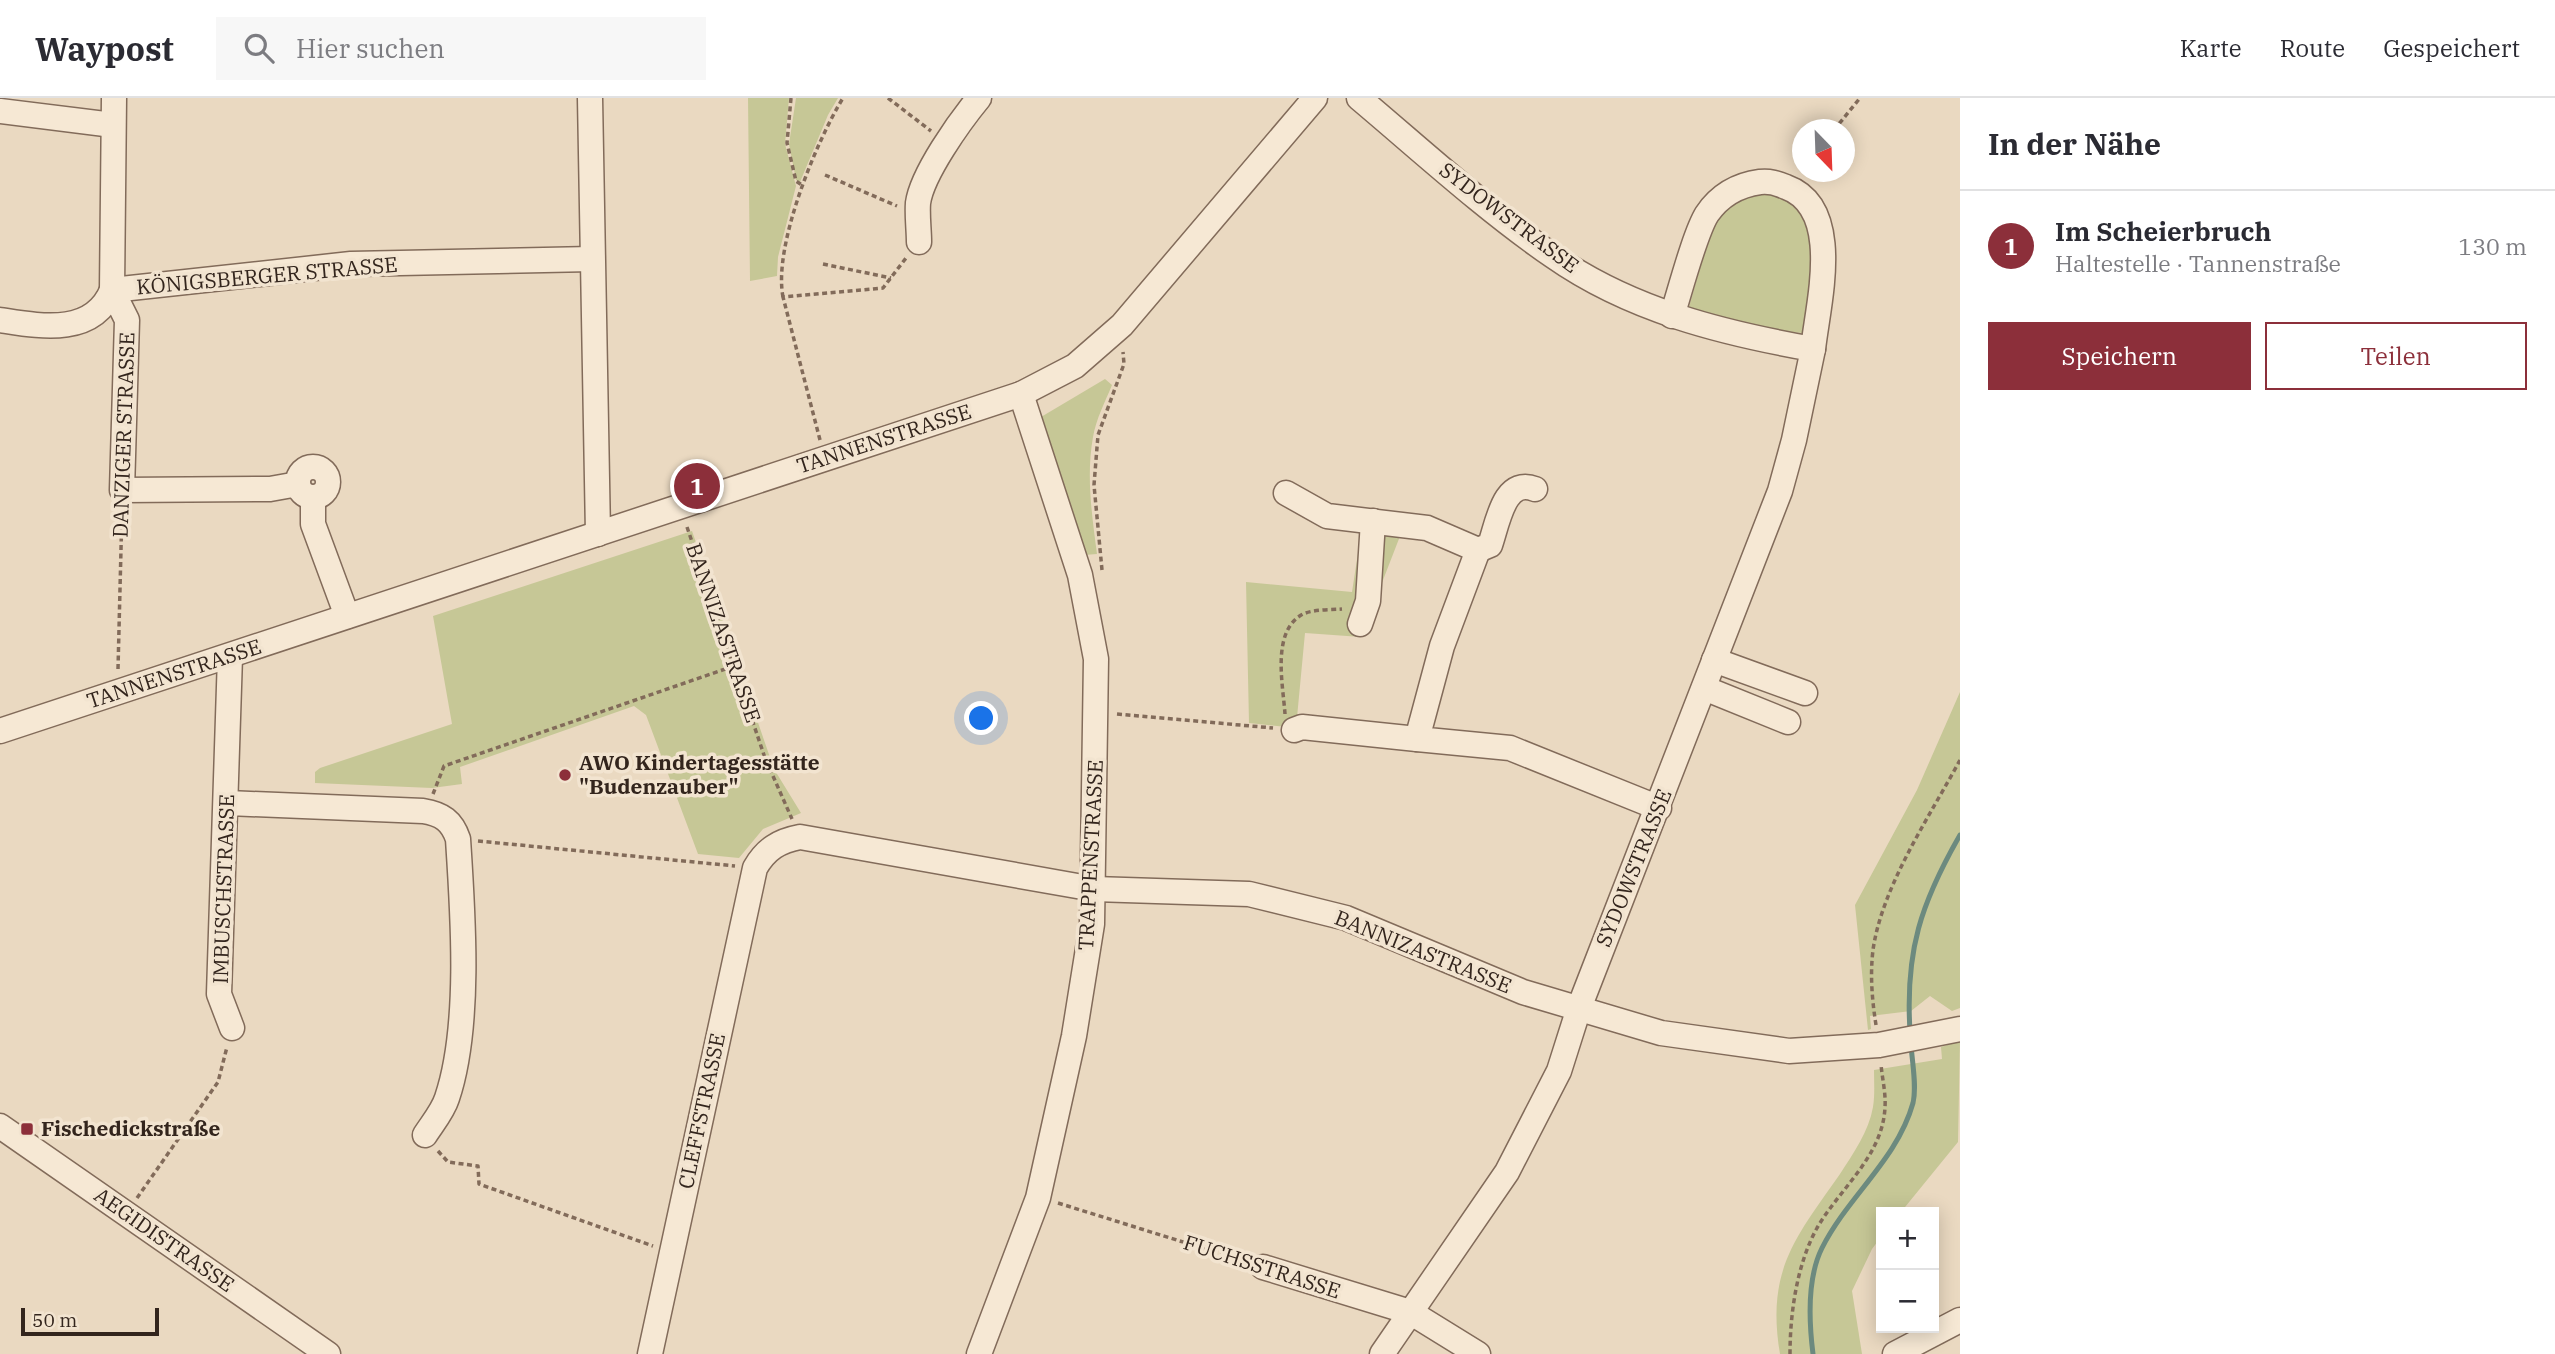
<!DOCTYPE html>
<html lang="de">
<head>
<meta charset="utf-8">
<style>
	:root { --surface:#fff; --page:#f7f7f7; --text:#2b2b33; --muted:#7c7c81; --line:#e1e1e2; --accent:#8c2f3a }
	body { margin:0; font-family:"IBM Plex Serif",serif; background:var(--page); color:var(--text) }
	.controls { position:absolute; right:21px; bottom:21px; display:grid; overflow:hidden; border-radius:0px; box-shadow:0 4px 18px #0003 }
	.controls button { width:63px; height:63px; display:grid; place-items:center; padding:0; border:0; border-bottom:2px solid var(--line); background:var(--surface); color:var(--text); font:35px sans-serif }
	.compass { position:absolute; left:1792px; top:21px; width:63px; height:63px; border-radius:50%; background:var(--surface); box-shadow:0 4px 18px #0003; rotate:157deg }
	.scale { position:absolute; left:21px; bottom:18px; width:138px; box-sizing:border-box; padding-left:7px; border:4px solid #33251d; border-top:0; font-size:19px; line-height:24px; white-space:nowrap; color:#33251d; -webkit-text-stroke:5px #f2e4d0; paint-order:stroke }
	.you { position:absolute; left:982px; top:621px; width:24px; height:24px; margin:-18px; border:5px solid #fff; border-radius:50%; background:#1a73e8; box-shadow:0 0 0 10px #1a73e833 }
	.badge { display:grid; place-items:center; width:46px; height:46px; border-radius:50%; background:var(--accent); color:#fff; font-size:23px; font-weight:700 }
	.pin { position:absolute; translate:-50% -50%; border:4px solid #fff; box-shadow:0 2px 7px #0006 }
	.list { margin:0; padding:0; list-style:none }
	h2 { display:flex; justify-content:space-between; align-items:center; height:91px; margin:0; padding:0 28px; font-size:30px }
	h2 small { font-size:23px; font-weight:400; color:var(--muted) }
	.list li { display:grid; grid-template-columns:46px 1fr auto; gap:21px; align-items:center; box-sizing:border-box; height:112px; padding:0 28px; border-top:2px solid var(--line) }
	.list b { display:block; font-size:26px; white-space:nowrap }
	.list p { margin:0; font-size:23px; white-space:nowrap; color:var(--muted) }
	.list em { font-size:23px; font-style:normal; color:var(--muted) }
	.actions { display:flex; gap:14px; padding:21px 28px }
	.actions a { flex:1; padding:16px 0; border:2px solid var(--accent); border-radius:0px; text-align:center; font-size:24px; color:var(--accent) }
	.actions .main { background:var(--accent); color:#fff }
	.icon { flex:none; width:38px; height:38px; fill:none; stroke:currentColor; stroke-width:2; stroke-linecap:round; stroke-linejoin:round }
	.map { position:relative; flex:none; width:1960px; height:1256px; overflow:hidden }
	header { display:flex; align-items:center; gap:42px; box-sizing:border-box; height:98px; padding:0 35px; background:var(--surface); border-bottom:2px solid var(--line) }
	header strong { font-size:33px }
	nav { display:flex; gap:38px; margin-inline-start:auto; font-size:24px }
	.search { width:490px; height:63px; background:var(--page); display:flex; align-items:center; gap:18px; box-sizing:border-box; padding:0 24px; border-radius:0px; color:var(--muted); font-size:26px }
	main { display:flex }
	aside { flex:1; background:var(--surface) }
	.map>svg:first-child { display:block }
	.green { fill:#c6c796 }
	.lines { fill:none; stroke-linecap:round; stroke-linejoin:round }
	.stream { stroke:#6c8a7f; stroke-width:5 }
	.minor-casing { stroke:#826b5a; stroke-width:27 }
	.path { stroke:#826b5a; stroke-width:3.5; stroke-dasharray:5 3.5; stroke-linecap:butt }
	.minor { stroke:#f6e8d4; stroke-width:24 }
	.poi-dot { fill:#8c2f3a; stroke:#f2e4d0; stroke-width:2.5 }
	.labels { text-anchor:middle; stroke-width:7; stroke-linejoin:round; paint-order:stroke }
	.street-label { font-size:21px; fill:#33251d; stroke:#f2e4d0 }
	.poi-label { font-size:21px; font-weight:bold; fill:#33251d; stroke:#f2e4d0; text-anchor:start }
</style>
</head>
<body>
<header>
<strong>Waypost</strong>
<div class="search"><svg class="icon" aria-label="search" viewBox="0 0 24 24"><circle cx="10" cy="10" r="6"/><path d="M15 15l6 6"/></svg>Hier suchen</div>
<nav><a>Karte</a><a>Route</a><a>Gespeichert</a></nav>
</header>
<main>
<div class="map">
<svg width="1960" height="1256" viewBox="0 0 1960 1256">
	<rect width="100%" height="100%" fill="#ead9c1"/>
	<g class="green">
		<path d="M748 0H789L785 46 796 88 778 159 777 178 750 183Z"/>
		<path d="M796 0H838L828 17 800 84 796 82 789 46Z"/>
		<path d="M1770 91 1790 99 1816 134 1806 233 1802 235 1743 228 1689 209 1713 124 1727 107Z"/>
		<path d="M1105 281 1112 287C1105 304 1096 321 1093 339 1086 378 1092 418 1097 456L1084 457 1041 319Z"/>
		<path d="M1362 429 1402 433 1361 539 1305 535 1296 630 1249 625 1246 484 1352 494Z"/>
		<path d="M692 433 774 671 801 715 763 731 739 760 698 756 646 617 634 608 460 669 462 686 432 690 315 685V674L320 670 452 626 433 518Z"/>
		<path d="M1960 594V910L1952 913 1930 898 1911 913 1870 918 1871 931 1868 932 1855 807 1917 692Z"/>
		<path d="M1960 943 1958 1044 1901 1114H1881V1139L1872 1151 1852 1193 1862 1256H1780C1766 1173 1795 1140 1840 1076 1853 1056 1869 1033 1873 1009 1875 997 1874 984 1874 972L1942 961 1941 949Z"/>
	</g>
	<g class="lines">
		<g class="stream">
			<path d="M1910 933C1905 853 1921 805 1960 737"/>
			<path d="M1813 1256C1809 1224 1807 1180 1822 1150 1848 1098 1897 1062 1913 1005 1917 988 1912 964 1911 946"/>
		</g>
		<defs>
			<g id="minor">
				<path d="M114 0 112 192 127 222 122 392 270 391 298 386"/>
				<path d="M590 0 598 436"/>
				<path d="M1359 0C1422 53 1485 111 1553 158 1630 212 1722 235 1813 251L1794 342 1780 393 1579 910 1559 973 1507 1074 1382 1256"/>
				<path d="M0 13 113 27"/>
				<path d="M919 144C919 132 917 118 918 105 922 76 960 23 979 0"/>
				<path d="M112 192 351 166 592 161"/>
				<path d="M1672 218C1680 193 1695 135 1707 116 1720 97 1738 87 1760 84 1770 83 1776 85 1786 89 1844 110 1818 205 1813 251"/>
				<path d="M0 222C39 228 93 239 112 192"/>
				<circle cx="313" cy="384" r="15"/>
				<path d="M1286 395 1327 418 1427 430 1478 452 1442 548 1417 641 1510 650 1659 710"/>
				<path d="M313 399V426L347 518"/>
				<path d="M1478 452 1490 447C1498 424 1504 379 1535 391"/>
				<path d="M1360 526 1368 503 1373 423"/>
				<path d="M230 558 219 896 232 930"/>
				<path d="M1714 562 1805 595"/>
				<path d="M1704 590 1788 624"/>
				<path d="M1294 632 1302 629 1417 641"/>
				<path d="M0 633 1021 296 1075 268 1122 227 1315 0"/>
				<path d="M228 705 423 713C442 716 452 723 458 741 463 816 471 929 447 1000 443 1013 432 1026 425 1037"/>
				<path d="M0 1028 328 1256"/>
				<path d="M1263 1169 1410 1214 1478 1256"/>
				<path d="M650 1256 755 770C766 751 779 743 800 739L1094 791 1249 796 1346 820 1523 894 1661 935 1789 953 1879 947 1960 931"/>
				<path d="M979 1256 1038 1100 1074 938 1092 826 1096 561 1080 477 1021 296"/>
				<path d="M1895 1256 1960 1222"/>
			</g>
		</defs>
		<use href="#minor" class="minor-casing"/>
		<g class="path">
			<path d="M791 0 787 45 796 83 802 87"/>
			<path d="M888 0 931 33"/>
			<path d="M1834 32 1860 0"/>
			<path d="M825 77 897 108"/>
			<path d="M823 166 891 180"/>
			<path d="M783 199C773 148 816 44 843 0"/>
			<path d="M820 342 783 199 883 190 906 160"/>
			<path d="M687 429 765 660 792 721"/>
			<path d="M1102 472 1094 387 1098 337 1124 266 1123 254"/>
			<path d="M118 571 122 411"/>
			<path d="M1117 616 1273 630"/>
			<path d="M1285 616C1283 586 1271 533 1303 516 1315 511 1330 512 1342 511"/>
			<path d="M433 696 444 668 734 568"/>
			<path d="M478 743 735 768"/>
			<path d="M1876 927C1872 902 1870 877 1873 852 1882 788 1930 718 1960 662"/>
			<path d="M438 1053 448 1064 478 1068 479 1086 653 1148"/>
			<path d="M137 1100 218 984 227 949"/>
			<path d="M1058 1105 1244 1163"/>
			<path d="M1790 1256C1790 1215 1797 1166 1817 1130 1840 1090 1883 1058 1885 1009 1886 995 1882 980 1881 966"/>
		</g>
		<use href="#minor" class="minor"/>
	</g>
	<g class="poi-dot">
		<circle cx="565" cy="677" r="7"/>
		<rect x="20" y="1024" width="14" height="14" rx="3.5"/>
	</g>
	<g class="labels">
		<g class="street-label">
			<text transform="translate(1509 120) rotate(37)" y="7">SYDOWSTRASSE</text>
			<text transform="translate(267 178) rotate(-5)" y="7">KÖNIGSBERGER STRASSE</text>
			<text transform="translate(124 337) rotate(-88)" y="7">DANZIGER STRASSE</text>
			<text transform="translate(884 341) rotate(-18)" y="7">TANNENSTRASSE</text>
			<text transform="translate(723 535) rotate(71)" y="7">BANNIZASTRASSE</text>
			<text transform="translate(174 576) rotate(-18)" y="7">TANNENSTRASSE</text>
			<text transform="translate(1091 757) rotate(-87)" y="7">TRAPPENSTRASSE</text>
			<text transform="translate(1634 770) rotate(-68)" y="7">SYDOWSTRASSE</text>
			<text transform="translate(224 791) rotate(-88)" y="7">IMBUSCHSTRASSE</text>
			<text transform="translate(1423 854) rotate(22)" y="7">BANNIZASTRASSE</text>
			<text transform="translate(702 1013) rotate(-78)" y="7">CLEFFSTRASSE</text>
			<text transform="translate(164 1142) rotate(35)" y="7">AEGIDISTRASSE</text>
			<text transform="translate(1262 1169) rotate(18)" y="7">FUCHSSTRASSE</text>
		</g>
		<g class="poi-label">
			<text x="579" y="672">AWO Kindertagesstätte<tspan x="579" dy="24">"Budenzauber"</tspan></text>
			<text x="41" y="1038">Fischedickstraße</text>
		</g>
	</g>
</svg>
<div class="controls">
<button>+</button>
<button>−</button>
</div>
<svg class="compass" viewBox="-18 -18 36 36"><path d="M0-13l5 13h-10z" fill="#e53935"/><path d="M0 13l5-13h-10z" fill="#7c7c81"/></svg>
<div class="scale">50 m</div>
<div class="you"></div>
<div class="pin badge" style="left:697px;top:388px">1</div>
</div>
<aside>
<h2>In der Nähe<small></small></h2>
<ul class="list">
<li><span class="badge">1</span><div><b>Im Scheierbruch</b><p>Haltestelle · Tannenstraße</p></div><em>130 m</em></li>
</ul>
<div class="actions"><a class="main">Speichern</a><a>Teilen</a></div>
</aside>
</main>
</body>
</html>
